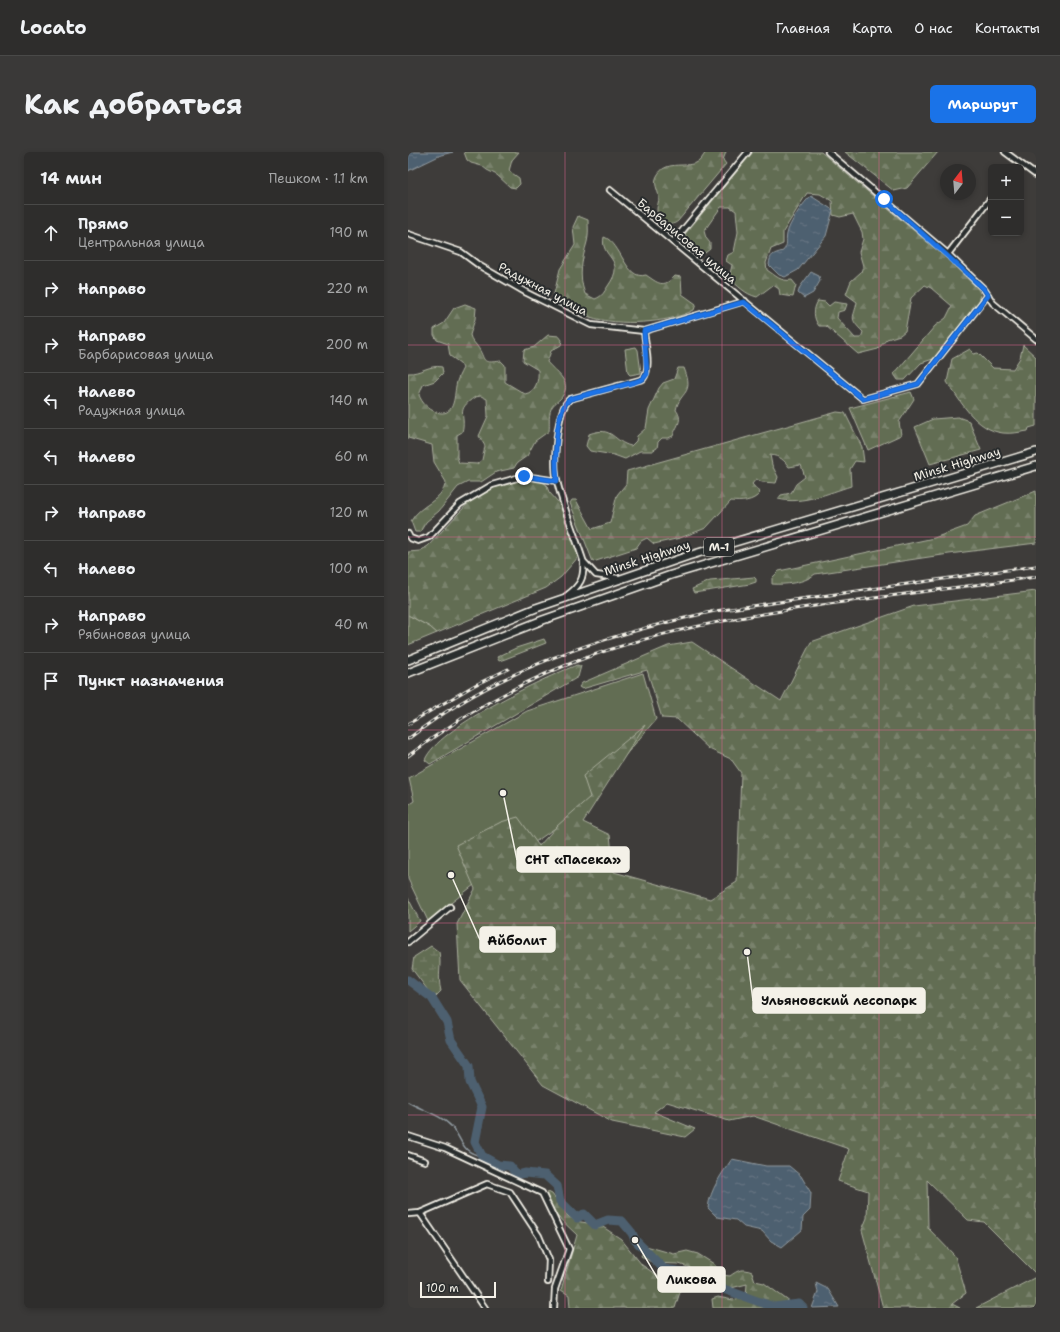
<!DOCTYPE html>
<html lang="ru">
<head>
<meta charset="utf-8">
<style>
	:root { --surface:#2e2d2c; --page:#3a3938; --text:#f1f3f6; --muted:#a7a8a9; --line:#494948; --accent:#1a73e8 }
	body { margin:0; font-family:"Shantell Sans",sans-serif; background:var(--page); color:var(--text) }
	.controls { position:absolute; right:12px; top:12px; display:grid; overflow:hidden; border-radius:6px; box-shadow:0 2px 6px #0003 }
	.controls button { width:36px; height:36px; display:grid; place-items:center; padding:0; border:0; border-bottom:1px solid var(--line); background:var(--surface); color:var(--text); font:20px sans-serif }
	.compass { position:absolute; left:532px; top:12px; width:36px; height:36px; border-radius:50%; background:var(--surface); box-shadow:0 2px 6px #0003; rotate:16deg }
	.scale { position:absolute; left:12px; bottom:10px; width:76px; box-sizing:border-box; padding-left:4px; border:2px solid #f4f1e8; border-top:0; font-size:11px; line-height:14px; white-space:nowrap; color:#f4f1e8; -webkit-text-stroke:3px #2a2d2e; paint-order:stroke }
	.stop { position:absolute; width:12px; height:12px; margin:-9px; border:3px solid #1a73e8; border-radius:50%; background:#fff }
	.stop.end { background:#1a73e8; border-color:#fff; box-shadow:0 1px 4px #0008 }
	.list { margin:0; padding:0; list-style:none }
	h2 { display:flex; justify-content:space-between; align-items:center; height:52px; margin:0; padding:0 16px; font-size:17px }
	h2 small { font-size:13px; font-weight:400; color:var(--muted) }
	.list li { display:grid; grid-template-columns:26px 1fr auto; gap:12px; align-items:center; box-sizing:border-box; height:56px; padding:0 16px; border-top:1px solid var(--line) }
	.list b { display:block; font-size:15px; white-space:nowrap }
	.list p { margin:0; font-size:13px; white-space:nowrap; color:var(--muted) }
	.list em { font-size:13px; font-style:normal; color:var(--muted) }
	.icon { flex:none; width:22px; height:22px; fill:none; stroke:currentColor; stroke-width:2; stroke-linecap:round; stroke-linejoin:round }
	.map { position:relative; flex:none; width:628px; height:1156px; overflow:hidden; border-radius:6px }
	header { display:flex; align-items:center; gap:24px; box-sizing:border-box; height:56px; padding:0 20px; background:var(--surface); border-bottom:1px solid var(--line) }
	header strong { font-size:19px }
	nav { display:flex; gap:22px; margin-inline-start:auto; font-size:14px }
	.intro { display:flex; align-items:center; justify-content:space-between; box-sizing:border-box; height:96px; padding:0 24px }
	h1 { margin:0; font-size:28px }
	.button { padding:10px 18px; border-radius:6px; background:var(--accent); color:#fff; font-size:14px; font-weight:700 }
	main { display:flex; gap:24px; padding:0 24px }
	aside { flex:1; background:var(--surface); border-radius:6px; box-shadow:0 2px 6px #0003 }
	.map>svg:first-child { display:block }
	.green { fill:#626d53; stroke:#abaf9e }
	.forest { fill:url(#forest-firs); stroke:#abaf9e; fill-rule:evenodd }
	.wetland { fill:url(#wetland-marsh); stroke:#abaf9e }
	.water { fill:url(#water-ripples); stroke:#909aa0 }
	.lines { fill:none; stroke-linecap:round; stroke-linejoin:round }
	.stream { stroke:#909aa0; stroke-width:1.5 }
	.river { stroke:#4e6070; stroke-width:9 }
	.minor-casing { stroke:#f4f1e8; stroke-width:8 }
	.trunk-casing { stroke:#f4f1e8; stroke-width:10 }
	.minor { stroke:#2a2d2e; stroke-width:4.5 }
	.trunk { stroke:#2a2d2e; stroke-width:7 }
	.rail-casing { stroke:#f4f1e8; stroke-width:3 }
	.rail { stroke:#2a2d2e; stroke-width:1.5; stroke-dasharray:4.5; stroke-linecap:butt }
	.route { stroke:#1a73e8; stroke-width:5 }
	.grid { fill:none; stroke:#d4648c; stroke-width:1; stroke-opacity:0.55 }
	.labels { text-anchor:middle; stroke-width:4; stroke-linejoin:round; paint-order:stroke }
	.shield { fill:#2a2d2e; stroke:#b7b6b0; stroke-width:1 }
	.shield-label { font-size:11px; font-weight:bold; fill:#f4f1e8 }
	.street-label { font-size:12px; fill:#f4f1e8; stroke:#2a2d2e }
	.leader { fill:none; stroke:#f4f1e8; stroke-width:1.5 }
	.callout-dot { fill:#f4f1e8; stroke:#2a2d2e; stroke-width:1.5 }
	.callout { fill:#f4f1e8; stroke:#f4f1e8; stroke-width:1.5 }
	.callout-label { font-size:13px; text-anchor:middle; font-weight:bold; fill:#111 }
</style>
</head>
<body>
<header>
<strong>Locato</strong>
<nav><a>Главная</a><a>Карта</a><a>О нас</a><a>Контакты</a></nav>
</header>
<div class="intro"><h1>Как добраться</h1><a class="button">Маршрут</a></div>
<main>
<aside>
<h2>14 мин<small>Пешком · 1.1 km</small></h2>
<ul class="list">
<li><svg class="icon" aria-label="ahead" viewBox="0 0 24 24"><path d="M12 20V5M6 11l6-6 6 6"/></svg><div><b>Прямо</b><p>Центральная улица</p></div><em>190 m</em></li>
<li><svg class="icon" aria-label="right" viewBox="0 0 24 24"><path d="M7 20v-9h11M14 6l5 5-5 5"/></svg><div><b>Направо</b></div><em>220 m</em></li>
<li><svg class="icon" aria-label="right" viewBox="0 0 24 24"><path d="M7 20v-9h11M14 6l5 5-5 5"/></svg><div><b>Направо</b><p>Барбарисовая улица</p></div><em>200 m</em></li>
<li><svg class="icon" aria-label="left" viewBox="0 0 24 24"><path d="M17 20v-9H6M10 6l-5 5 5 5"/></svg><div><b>Налево</b><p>Радужная улица</p></div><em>140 m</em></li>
<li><svg class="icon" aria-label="left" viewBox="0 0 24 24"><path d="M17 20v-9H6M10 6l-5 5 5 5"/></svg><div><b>Налево</b></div><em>60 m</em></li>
<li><svg class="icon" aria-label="right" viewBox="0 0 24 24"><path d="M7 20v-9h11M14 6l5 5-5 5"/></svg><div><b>Направо</b></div><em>120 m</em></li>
<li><svg class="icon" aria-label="left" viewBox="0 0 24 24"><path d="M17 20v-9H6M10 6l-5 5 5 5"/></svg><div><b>Налево</b></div><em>100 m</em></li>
<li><svg class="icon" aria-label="right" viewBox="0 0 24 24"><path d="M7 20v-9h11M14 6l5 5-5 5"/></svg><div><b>Направо</b><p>Рябиновая улица</p></div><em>40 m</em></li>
<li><svg class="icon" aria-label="arrive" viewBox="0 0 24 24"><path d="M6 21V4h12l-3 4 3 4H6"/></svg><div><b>Пункт назначения</b></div></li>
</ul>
</aside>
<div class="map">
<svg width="628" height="1156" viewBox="0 0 628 1156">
	<defs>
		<pattern id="forest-firs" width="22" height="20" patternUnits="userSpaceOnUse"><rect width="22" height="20" fill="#626d53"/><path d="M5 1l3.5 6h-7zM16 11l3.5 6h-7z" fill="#79826c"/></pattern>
		<pattern id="wetland-marsh" width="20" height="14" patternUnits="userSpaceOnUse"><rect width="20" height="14" fill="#626d53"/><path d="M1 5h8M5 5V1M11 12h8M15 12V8" fill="none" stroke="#79826c"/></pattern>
		<pattern id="water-ripples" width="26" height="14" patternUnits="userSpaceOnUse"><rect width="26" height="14" fill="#4e6070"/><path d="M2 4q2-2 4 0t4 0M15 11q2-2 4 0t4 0" fill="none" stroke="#687784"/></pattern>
	</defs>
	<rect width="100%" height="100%" fill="#3e3c3a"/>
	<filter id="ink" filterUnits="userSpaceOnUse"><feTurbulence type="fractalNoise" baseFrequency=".025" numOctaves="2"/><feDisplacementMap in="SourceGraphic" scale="8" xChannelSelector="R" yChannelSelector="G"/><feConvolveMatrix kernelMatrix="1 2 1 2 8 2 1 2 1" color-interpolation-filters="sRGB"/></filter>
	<g filter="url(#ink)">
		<g class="green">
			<path d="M228 195 230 198 233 221 222 223 220 221 217 197Z"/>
			<path d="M0 463 22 475 29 481 0 493Z"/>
			<path d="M235 521 248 567 182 645 176 656 71 729 20 769 0 727V653L6 649 1 626 119 559Z"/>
			<path d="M0 746 12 769 0 779Z"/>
		</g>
		<g class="forest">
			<path d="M56 0H111L104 8 101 19 111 26 112 32 108 36 102 35 89 23 79 18 74 14 63 11 59 8Z"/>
			<path d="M298 0H318L315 8 318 12 270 69C261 77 249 69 249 57 249 53 251 50 251 45 250 38 245 31 249 24 257 8 275 16 288 11 293 9 295 4 298 0Z"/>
			<path d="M345 0H413L538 106 570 137 573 143 571 149 525 207 513 211 497 228H490L486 222 527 174 538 166 544 154 523 136 517 133 503 146 497 179 492 183 479 187 470 197 450 202 418 174H411C405 166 405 157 410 149L417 150 421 154 426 150 439 152 437 158 430 160 429 166 447 186H453L455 180C440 165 446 167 449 150L438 142 443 129 453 120 455 114 451 100 455 87 454 80 445 62 432 65 425 63 424 49 412 42 399 41 375 80V92L363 97 358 111 359 118C368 124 373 130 384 128L388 133 385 145 372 143 371 137 365 133 349 145C337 142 330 134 321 126L324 113 318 109 320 103 326 100 330 80 328 59 322 55H313L296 79 298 86 302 91V97L297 101C289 99 278 90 277 82Z"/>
			<path d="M437 0H530L499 36 486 39Z"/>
			<path d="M170 64 180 68C180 75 181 83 179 90 174 108 170 123 177 142L187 147C195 144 196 140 200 134 220 106 191 106 196 85 214 91 217 129 238 123 250 131 255 137 267 124L273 125 274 142 288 152 286 158C260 172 210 174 182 165 170 160 159 154 148 149L145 146 152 117 167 93 165 75Z"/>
			<path d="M57 152 68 156 67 167 62 183C63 188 66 190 69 194 79 208 71 212 93 209L97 213V230L117 242C128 240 131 228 130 218L115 209 116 198 126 195 140 183 151 184 154 188 153 193 143 199 139 210C147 220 164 229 155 243 152 249 145 251 143 257 140 264 142 272 141 279L127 289 119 304 109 311 106 316 88 320 73 330H60L50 335 31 359 18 370 12 380H7L3 369C12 352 34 350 38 330L26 310 24 293 0 286V221C12 222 22 212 34 215L35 221 27 229 15 233 11 243C14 251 20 257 28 260 47 266 46 245 48 234 49 227 52 222 55 216L52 211 42 204 40 192 29 188 26 183V177L36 171 46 156ZM73 244 79 247 80 264 71 284 77 294 74 308 69 312 51 311 49 305V283L54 280C59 262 46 259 67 245Z"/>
			<path d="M615 193 628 205V274L621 276 620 279C613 280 603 282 595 281 568 278 553 250 539 230L544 207 562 197 565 202 570 201 585 216 605 217 612 206Z"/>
			<path d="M270 216H276C287 244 272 238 268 258 276 268 268 274 265 284L260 286H254L250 290 249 296 244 299H232L217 307 206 303 182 299 178 294 181 282C205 273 205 290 223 294L228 289 229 284 238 276 241 258 251 236 255 231 266 227Z"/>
			<path d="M503 240 506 247 491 270 493 283 460 298 442 256Z"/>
			<path d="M429 260 437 261 454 295 456 310 447 309 442 317 443 334C420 341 395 353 370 347L373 343 383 341 388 332 397 325 393 313 381 315C376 308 372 304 362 303L364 313 370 325 368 331 354 330 348 327 344 332 352 341C345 350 333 350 323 349L298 376 272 386 246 392 239 386 233 389 228 396 185 410 162 351 164 348H168L184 377 202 371 209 343 218 332 219 319Z"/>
			<path d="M550 265 561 269 573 298 522 312 507 275 525 267Z"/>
			<path d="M111 327 129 328 138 332 141 340 151 351 171 404 153 425 138 436 29 481 22 475 0 463V400L12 399 20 394 65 346 79 336Z"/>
			<path d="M628 339V391L541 402 407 422C397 431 377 433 364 432V426L371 419 526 386 559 374 567 364Z"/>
			<path d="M346 425 348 427V430L342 432 286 441 284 437 302 429Z"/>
			<path d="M628 439V1122L576 1070 560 1068 519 1028 520 1076 547 1104 558 1141 544 1152 552 1156H475L454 1078 459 1066 460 1039 430 1029 441 997 345 964 321 969 259 950 246 960 287 977 277 985 204 970 135 933 52 828 49 772 67 737 48 693 93 670 110 665 131 694 149 674 182 645 175 624 237 573 175 670 202 683 206 720 302 747 329 730 333 621 323 607 301 597 269 567 254 566 239 518 174 537 171 535 174 531 260 494 284 490 373 549 403 490 506 454Z"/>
			<path d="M136 487 138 491 97 507 91 509 89 505 108 496Z"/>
			<path d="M169 513 173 514 170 525 22 612 17 608C29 576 135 526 169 513Z"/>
			<path d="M140 1040 144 1042 160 1064 167 1069 192 1073 213 1087 234 1113 250 1124 265 1131 272 1140 267 1156H162L161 1143 153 1138 169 1083 147 1062 138 1044Z"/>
			<path d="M238 1094 266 1102 279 1099 290 1102 306 1112 314 1123 322 1124C330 1118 335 1116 344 1120L347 1129 356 1131 390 1156H305L304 1147 310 1145 325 1148 338 1144 339 1132 319 1137 300 1136V1126L289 1118 271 1112 245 1111 233 1104Z"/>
			<path d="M628 1125V1156H568Z"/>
		</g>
		<path class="wetland" d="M23 794 31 800C34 814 29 824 33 839L28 844 22 841 4 817 6 805Z"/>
		<g class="water">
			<path d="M0 0H45L33 3 0 19Z"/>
			<path d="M403 44 425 58 418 84 390 118 377 125 371 123 361 113C362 102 365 102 375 99 381 91 377 91 379 82 380 73 396 49 403 44Z"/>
			<path d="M403 120 411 124 412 129 405 141 396 146 390 141 392 135Z"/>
			<path d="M324 1007 358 1014H381L393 1024 403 1041 402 1058 395 1065 394 1078 374 1095 363 1089 354 1079 336 1075 328 1068 309 1065 300 1056C302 1038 314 1021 324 1007Z"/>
			<path d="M408 1131 420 1137 431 1155 404 1156 410 1140Z"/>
		</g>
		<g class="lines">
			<path class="stream" d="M0 950C14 958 33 963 44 975 55 988 53 1001 74 1004"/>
			<path class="river" d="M0 828 24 846 39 870 43 888 61 914 62 930 74 955 67 990 74 1004 90 1013 102 1014 109 1023 117 1021 137 1023 149 1034 152 1049 169 1066 176 1062 187 1073 200 1068 214 1069 224 1081 227 1088 256 1117 287 1122 296 1130 366 1155 391 1152 395 1156"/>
			<defs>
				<g id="minor">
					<path d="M420 0 540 102 576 137 585 151 628 187"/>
					<path d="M597 0 628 23"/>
					<path d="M202 38 455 247 510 232 580 143"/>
					<path d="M0 82 53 100 72 114 119 141 183 173 236 179 337 149"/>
					<path d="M265 90 340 0"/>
					<path d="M540 102 583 46"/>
					<path d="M0 382 2 386 10 389 21 385 52 352 84 333 116 324 149 329"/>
					<path d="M176 410 188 423 210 426"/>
					<path d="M158 444C172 434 177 426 175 408 167 383 155 355 149 329 145 312 148 258 162 247L235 227C244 216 237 193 236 179"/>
					<path d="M0 790 42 755"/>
					<path d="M0 984 37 996 134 1041 161 1097 147 1137 146 1156"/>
					<path d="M0 1003 17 1009"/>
					<path d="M12 1061 77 1156"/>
					<path d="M0 1062 12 1061 79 1032 102 1040 131 1084 141 1108 140 1130"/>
				</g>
				<g id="trunk">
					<path d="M0 508 128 456 280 404 628 300"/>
					<path d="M0 521 135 468 263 423 628 314"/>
				</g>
			</defs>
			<use href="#minor" class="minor-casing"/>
			<use href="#trunk" class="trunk-casing"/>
			<use href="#minor" class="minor"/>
			<use href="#trunk" class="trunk"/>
			<defs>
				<g id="rail">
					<path d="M0 572 67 533 100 517"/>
					<path d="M0 587C92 515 195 484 307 459L628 414"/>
					<path d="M0 604C53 563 114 529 177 506 263 475 353 461 443 449 505 441 566 433 628 425"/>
				</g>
			</defs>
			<use href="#rail" class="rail-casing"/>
			<use href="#rail" class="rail"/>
		</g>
	</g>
	<g class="lines" filter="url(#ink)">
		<path class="route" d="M116 324 149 329C147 310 146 259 162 247L227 230 235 227 239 222 236 179 336 150 455 247 510 232 580 143 576 137 476 47"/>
	</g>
	<path class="grid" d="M157 0V1156M314 0V1156M471 0V1156M0 193H628M0 385H628M0 578H628M0 771H628M0 963H628"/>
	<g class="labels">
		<rect class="shield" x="296" y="386" width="30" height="18" rx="3"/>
		<g class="shield-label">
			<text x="311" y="399">М-1</text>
		</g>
		<g class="street-label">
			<text transform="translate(279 89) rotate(40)" y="4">Барбарисовая улица</text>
			<text transform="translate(135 137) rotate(28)" y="4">Радужная улица</text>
			<text transform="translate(549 312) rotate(-17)" y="4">Minsk Highway</text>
			<text transform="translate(239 406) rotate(-18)" y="4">Minsk Highway</text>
		</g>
	</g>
	<path class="leader" d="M95 641L109 708M43 723L72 788M339 800L345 849M227 1088L250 1127"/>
	<g class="callout-dot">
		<circle cx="95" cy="641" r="4"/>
		<circle cx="43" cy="723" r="4"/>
		<circle cx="339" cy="800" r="4"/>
		<circle cx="227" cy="1088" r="4"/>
	</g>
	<g class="callout">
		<rect x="109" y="695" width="112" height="25" rx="4"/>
		<rect x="72" y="775" width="75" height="25" rx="4"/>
		<rect x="345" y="836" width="172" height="25" rx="4"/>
		<rect x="250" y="1115" width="67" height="25" rx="4"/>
	</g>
	<g class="callout-label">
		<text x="165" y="712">СНТ «Пасека»</text>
		<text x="109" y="793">Айболит</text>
		<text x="431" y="853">Ульяновский лесопарк</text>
		<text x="283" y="1132">Ликова</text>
	</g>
</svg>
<div class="controls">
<button>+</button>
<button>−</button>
</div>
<svg class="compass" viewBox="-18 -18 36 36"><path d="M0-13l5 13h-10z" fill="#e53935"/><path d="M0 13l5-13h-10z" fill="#a7a8a9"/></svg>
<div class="scale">100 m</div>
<div class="stop" style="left:476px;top:47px"></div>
<div class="stop end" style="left:116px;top:324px"></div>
</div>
</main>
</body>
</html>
